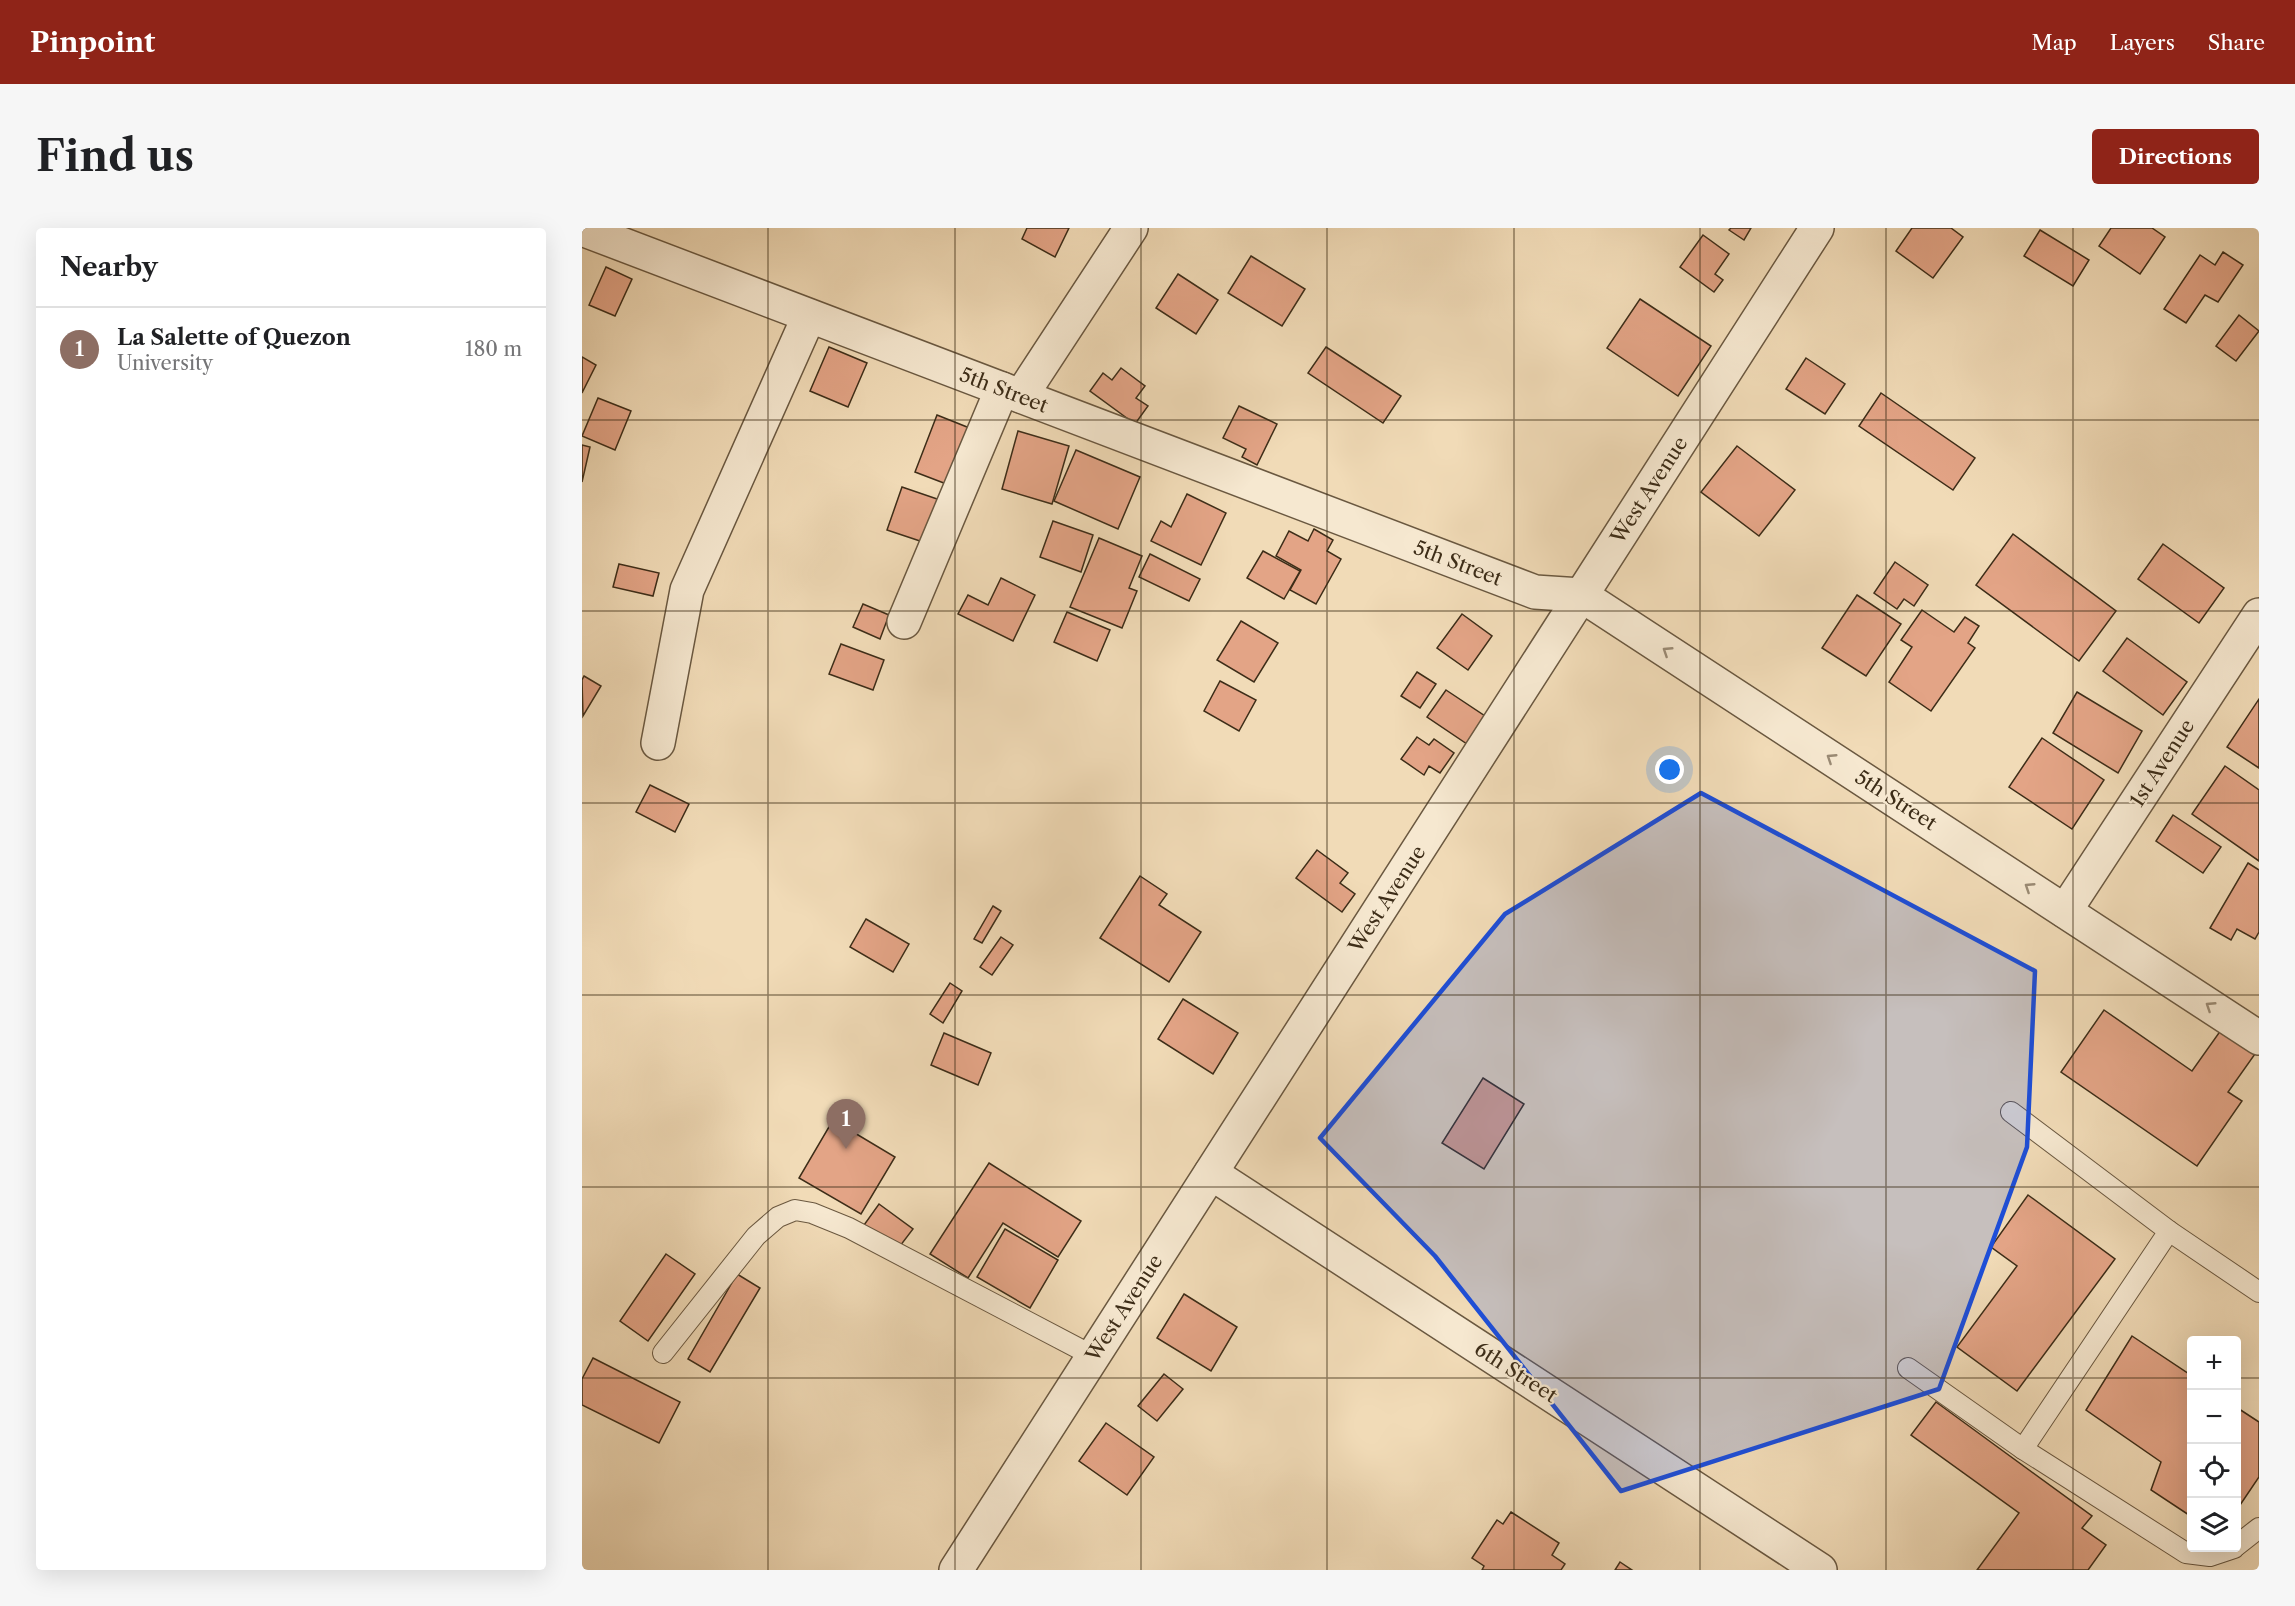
<!DOCTYPE html>
<html lang="en">
<head>
<meta charset="utf-8">
<style>
	:root { --surface:#fff; --page:#f6f6f6; --text:#202124; --muted:#757577; --line:#e0e0e0; --accent:#8f2418 }
	body { margin:0; font-family:"Libre Caslon Text",serif; background:var(--page); color:var(--text) }
	.controls { position:absolute; right:18px; bottom:18px; display:grid; overflow:hidden; border-radius:6px; box-shadow:0 6px 24px #0002 }
	.controls button { width:54px; height:54px; display:grid; place-items:center; padding:0; border:0; border-bottom:2px solid var(--line); background:var(--surface); color:var(--text); font:30px sans-serif }
	.you { position:absolute; left:1088px; top:542px; width:21px; height:21px; margin:-15px; border:4px solid #fff; border-radius:50%; background:#1a73e8; box-shadow:0 0 0 9px #1a73e833 }
	.badge { display:grid; place-items:center; width:39px; height:39px; border-radius:50%; background:var(--accent); color:#fff; font-size:20px; font-weight:700 }
	.pin { position:absolute; translate:-50% -50px; filter:drop-shadow(0 2px 3px #0008) }
	.pin::after { content:''; position:absolute; top:32px; width:21px; height:18px; background:inherit; clip-path:polygon(0 0,100% 0,50% 100%) }
	.list { margin:0; padding:0; list-style:none }
	h2 { display:flex; justify-content:space-between; align-items:center; height:78px; margin:0; padding:0 24px; font-size:26px }
	h2 small { font-size:20px; font-weight:400; color:var(--muted) }
	.list li { display:grid; grid-template-columns:39px 1fr auto; gap:18px; align-items:center; box-sizing:border-box; height:84px; padding:0 24px; border-top:2px solid var(--line) }
	.list b { display:block; font-size:22px; white-space:nowrap }
	.list p { margin:0; font-size:20px; white-space:nowrap; color:var(--muted) }
	.list em { font-size:20px; font-style:normal; color:var(--muted) }
	.icon { flex:none; width:33px; height:33px; fill:none; stroke:currentColor; stroke-width:2; stroke-linecap:round; stroke-linejoin:round }
	.map { position:relative; flex:none; width:1677px; height:1342px; overflow:hidden; border-radius:6px }
	header { display:flex; align-items:center; gap:36px; box-sizing:border-box; height:84px; padding:0 30px; background:var(--accent); color:#fff }
	header strong { font-size:28px }
	nav { display:flex; gap:33px; margin-inline-start:auto; font-size:21px }
	.intro { display:flex; align-items:center; justify-content:space-between; box-sizing:border-box; height:144px; padding:0 36px }
	h1 { margin:0; font-size:42px }
	.button { padding:15px 27px; border-radius:6px; background:var(--accent); color:#fff; font-size:21px; font-weight:700 }
	main { display:flex; gap:36px; padding:0 36px }
	aside { flex:1; background:var(--surface); border-radius:6px; box-shadow:0 6px 24px #0002 }
	.map>svg:first-child { display:block }
	.building { fill:#e3a486; stroke:#3d2d18; stroke-width:1.5 }
	.lines { fill:none; stroke-linecap:round; stroke-linejoin:round }
	.lane-casing { stroke:#6a5840; stroke-width:22 }
	.street-casing { stroke:#6a5840; stroke-width:36 }
	.lane { stroke:#f6e8d0; stroke-width:20 }
	.street { stroke:#f6e8d0; stroke-width:33 }
	.oneway { stroke:#9a8a74 }
	.marked { fill:#1d4ed8; fill-opacity:0.2; stroke:#1d4ed8; stroke-width:4.5; stroke-linejoin:round }
	.grid { fill:none; stroke:#3d2d18; stroke-width:1.5; stroke-opacity:0.55 }
	.labels { text-anchor:middle; stroke-width:4.5; stroke-linejoin:round; paint-order:stroke }
	.street-label { font-size:20px; fill:#3d2d18; stroke:#f6e8d0 }
</style>
</head>
<body>
<header>
<strong>Pinpoint</strong>
<nav><a>Map</a><a>Layers</a><a>Share</a></nav>
</header>
<div class="intro"><h1>Find us</h1><a class="button">Directions</a></div>
<main>
<aside>
<h2>Nearby<small></small></h2>
<ul class="list">
<li><span class="badge" style="background:#8d6e63">1</span><div><b>La Salette of Quezon</b><p>University</p></div><em>180 m</em></li>
</ul>
</aside>
<div class="map">
<svg width="1677" height="1342" viewBox="0 0 1677 1342">
	<rect width="100%" height="100%" fill="#f1dbb7"/>
	<filter id="stains"><feTurbulence type="fractalNoise" baseFrequency=".00333" numOctaves="4"/><feColorMatrix values="0 0 0 0 .2 0 0 0 0 .09 0 0 0 0 .02 0 0 0 .5 -.17"/></filter>
	<radialGradient id="worn" r=".72"><stop offset=".6" stop-color="#630" stop-opacity="0"/><stop offset="1" stop-color="#630" stop-opacity=".3"/></radialGradient>
	<g class="building">
		<path d="M445 0H487L473 29 440 11Z"/>
		<path d="M1149 0H1169L1162 12 1147 2Z"/>
		<path d="M1330 0H1369L1381 9 1351 50 1314 23Z"/>
		<path d="M1529 0H1570L1583 9 1558 46 1517 18Z"/>
		<path d="M1458 2 1507 32 1491 58 1442 28Z"/>
		<path d="M1121 7 1147 26 1133 46 1141 52 1132 64 1098 39Z"/>
		<path d="M1641 24 1661 37 1636 74 1623 67 1604 95 1582 81 1618 27 1633 37Z"/>
		<path d="M669 28 723 61 700 98 646 65Z"/>
		<path d="M24 39 50 51 33 88 7 77Z"/>
		<path d="M596 46 636 72 614 106 574 80Z"/>
		<path d="M1058 71 1129 118 1096 168 1025 120Z"/>
		<path d="M1657 87 1677 103 1654 133 1634 118Z"/>
		<path d="M247 119 285 135 266 179 228 163Z"/>
		<path d="M744 119 819 168 801 195 726 145Z"/>
		<path d="M0 129 14 137 0 165Z"/>
		<path d="M1224 130 1263 156 1243 186 1204 161Z"/>
		<path d="M539 140 563 158 554 170 566 178 553 196 508 163 521 145 530 152Z"/>
		<path d="M1299 165 1393 230 1371 262 1277 198Z"/>
		<path d="M16 170 49 183 33 222 0 208Z"/>
		<path d="M657 178 695 196 675 237 660 229 664 221 641 210Z"/>
		<path d="M355 187 390 201 367 257 333 244Z"/>
		<path d="M436 203 487 218 470 276 420 261Z"/>
		<path d="M0 217 8 219 0 254Z"/>
		<path d="M1155 218 1213 262 1177 308 1119 264Z"/>
		<path d="M494 222 558 249 536 301 472 273Z"/>
		<path d="M320 259 361 273 347 316 305 302Z"/>
		<path d="M605 266 644 285 619 337 569 313 579 293 589 299Z"/>
		<path d="M471 293 511 307 499 344 458 329Z"/>
		<path d="M732 301 751 312 745 323 759 331 734 376 708 362 719 342 694 328 707 303 726 313Z"/>
		<path d="M1431 306 1534 383 1497 433 1394 357Z"/>
		<path d="M517 310 560 328 547 360 555 363 540 400 488 379Z"/>
		<path d="M1581 316 1642 360 1617 395 1556 351Z"/>
		<path d="M681 323 718 343 702 371 665 350Z"/>
		<path d="M568 326 618 351 607 373 557 349Z"/>
		<path d="M1313 334 1346 357 1332 378 1322 371 1315 381 1292 365Z"/>
		<path d="M37 336 77 345 71 368 31 359Z"/>
		<path d="M419 350 453 367 431 413 376 386 386 367 406 377Z"/>
		<path d="M1275 367 1319 396 1284 448 1240 420Z"/>
		<path d="M281 376 307 387 298 411 271 399Z"/>
		<path d="M1340 382 1372 404 1383 389 1397 398 1386 415 1393 420 1349 483 1307 454 1330 419 1319 412Z"/>
		<path d="M485 384 528 402 515 433 472 414Z"/>
		<path d="M880 386 910 408 886 442 855 420Z"/>
		<path d="M659 393 696 415 672 454 635 432Z"/>
		<path d="M1545 410 1605 454 1581 487 1521 443Z"/>
		<path d="M259 416 302 432 291 462 247 446Z"/>
		<path d="M835 444 854 456 838 480 819 468Z"/>
		<path d="M2 448 19 458 1 488 0 452Z"/>
		<path d="M638 453 674 472 657 503 622 483Z"/>
		<path d="M864 462 903 488 885 516 845 489Z"/>
		<path d="M1495 464 1560 503 1536 545 1471 505Z"/>
		<path d="M1677 471V540L1645 519Z"/>
		<path d="M835 509 847 517 852 511 872 525 858 545 847 538 842 547 819 531Z"/>
		<path d="M1460 510 1522 552 1490 601 1427 559Z"/>
		<path d="M1643 538 1677 562V633L1610 586Z"/>
		<path d="M68 557 107 576 93 604 54 584Z"/>
		<path d="M1591 587 1639 619 1621 645 1574 613Z"/>
		<path d="M735 622 766 645 758 655 773 666 760 684 714 650Z"/>
		<path d="M1666 635 1677 642V704L1673 711 1655 701 1649 712 1628 700Z"/>
		<path d="M558 648 585 666 577 677 619 704 587 754 518 710Z"/>
		<path d="M411 678 419 683 400 715 392 711Z"/>
		<path d="M284 691 327 716 311 744 268 719Z"/>
		<path d="M419 709 431 717 410 747 398 739Z"/>
		<path d="M368 755 380 763 361 795 348 786Z"/>
		<path d="M601 771 656 805 631 846 576 811Z"/>
		<path d="M1522 782 1610 843 1639 802 1673 826 1646 864 1660 873 1615 938 1479 844Z"/>
		<path d="M362 805 409 825 396 857 349 837Z"/>
		<path d="M901 850 942 876 902 941 860 915Z"/>
		<path d="M251 892 313 929 279 986 217 950Z"/>
		<path d="M407 935 499 993 476 1029 421 995 386 1050 348 1026Z"/>
		<path d="M1446 967 1533 1031 1435 1163 1375 1119 1435 1038 1409 1019Z"/>
		<path d="M297 976 331 1001 315 1022 282 997Z"/>
		<path d="M423 1001 476 1032 448 1080 395 1049Z"/>
		<path d="M84 1026 113 1046 66 1113 38 1093Z"/>
		<path d="M155 1046 178 1060 128 1144 106 1131Z"/>
		<path d="M602 1066 655 1099 629 1143 575 1110Z"/>
		<path d="M1550 1108 1610 1148V1289L1569 1262 1579 1234 1504 1182Z"/>
		<path d="M11 1130 98 1174 77 1215 0 1177V1151Z"/>
		<path d="M582 1146 601 1161 575 1193 556 1178Z"/>
		<path d="M1354 1174 1510 1288 1500 1300 1524 1317 1506 1342H1395L1437 1285 1329 1207Z"/>
		<path d="M1654 1179 1677 1194V1249L1654 1283Z"/>
		<path d="M524 1195 572 1229 545 1267 497 1233Z"/>
		<path d="M929 1284 977 1315 970 1327 983 1336 979 1342H900L902 1338 890 1330 915 1292 921 1296Z"/>
		<path d="M1038 1334 1050 1342H1033Z"/>
	</g>
	<g class="lines">
		<defs>
			<g id="lane">
				<path d="M1429 884 1587 1003 1677 1064"/>
				<path d="M81 1125 174 1008 196 989 213 982 230 985 267 1000 511 1128"/>
				<path d="M1326 1140 1441 1221 1604 1325 1628 1328 1652 1320"/>
				<path d="M1441 1221 1587 1003"/>
				<path d="M1654 1318 1677 1300"/>
			</g>
			<g id="street">
				<path d="M0 1 953 364 999 367 1677 810"/>
				<path d="M439 168 549 0"/>
				<path d="M322 394 420 161"/>
				<path d="M76 515 105 362 227 88"/>
				<path d="M1483 683 1677 387"/>
				<path d="M629 945 1238 1342"/>
				<path d="M374 1342 1235 0"/>
			</g>
		</defs>
		<use href="#lane" class="lane-casing"/>
		<use href="#street" class="street-casing"/>
		<use href="#lane" class="lane"/>
		<use href="#street" class="street"/>
	</g>
	<defs><path id="oneway-chevron" d="M-2-3.5L2.5 0L-2 3.5" fill="none" stroke-width="1.6" stroke-linecap="round" stroke-linejoin="round" transform="scale(1.5)"/></defs>
	<g class="oneway">
		<use href="#oneway-chevron" transform="translate(1085 423) rotate(-147)"/>
		<use href="#oneway-chevron" transform="translate(1249 530) rotate(-147)"/>
		<use href="#oneway-chevron" transform="translate(1447 659) rotate(-147)"/>
		<use href="#oneway-chevron" transform="translate(1628 778) rotate(-147)"/>
	</g>
	<path class="marked" d="M1119 565 1453 743 1445 919 1357 1161 1039 1263 853 1028 738 910 923 686Z"/>
	<path class="grid" d="M186 0V1342M373 0V1342M559 0V1342M745 0V1342M932 0V1342M1118 0V1342M1304 0V1342M1491 0V1342M0 192H1677M0 383H1677M0 575H1677M0 767H1677M0 959H1677M0 1150H1610M1654 1150H1677"/>
	<g class="labels">
		<g class="street-label">
			<text transform="translate(422 162) rotate(21)" y="7">5th Street</text>
			<text transform="translate(1067 262) rotate(-57)" y="7">West Avenue</text>
			<text transform="translate(876 335) rotate(21)" y="7">5th Street</text>
			<text transform="translate(1580 535) rotate(-57)" y="7">1st Avenue</text>
			<text transform="translate(1314 572) rotate(33)" y="7">5th Street</text>
			<text transform="translate(805 671) rotate(-57)" y="7">West Avenue</text>
			<text transform="translate(542 1080) rotate(-57)" y="7">West Avenue</text>
			<text transform="translate(934 1144) rotate(33)" y="7">6th Street</text>
		</g>
	</g>
	<rect width="100%" height="100%" filter="url(#stains)"/>
	<rect width="100%" height="100%" fill="url(#worn)"/>
</svg>
<div class="controls">
<button>+</button>
<button>−</button>
<button><svg class="icon" aria-label="locate" viewBox="0 0 24 24"><circle cx="12" cy="12" r="6"/><path d="M12 2v4M12 18v4M2 12h4M18 12h4"/></svg></button>
<button><svg class="icon" aria-label="layers" viewBox="0 0 24 24"><path d="M12 4l9 5-9 5-9-5zM3 14l9 5 9-5"/></svg></button>
</div>
<div class="you"></div>
<div class="pin badge" style="left:264px;top:921px;background:#8d6e63">1</div>
</div>
</main>
</body>
</html>
